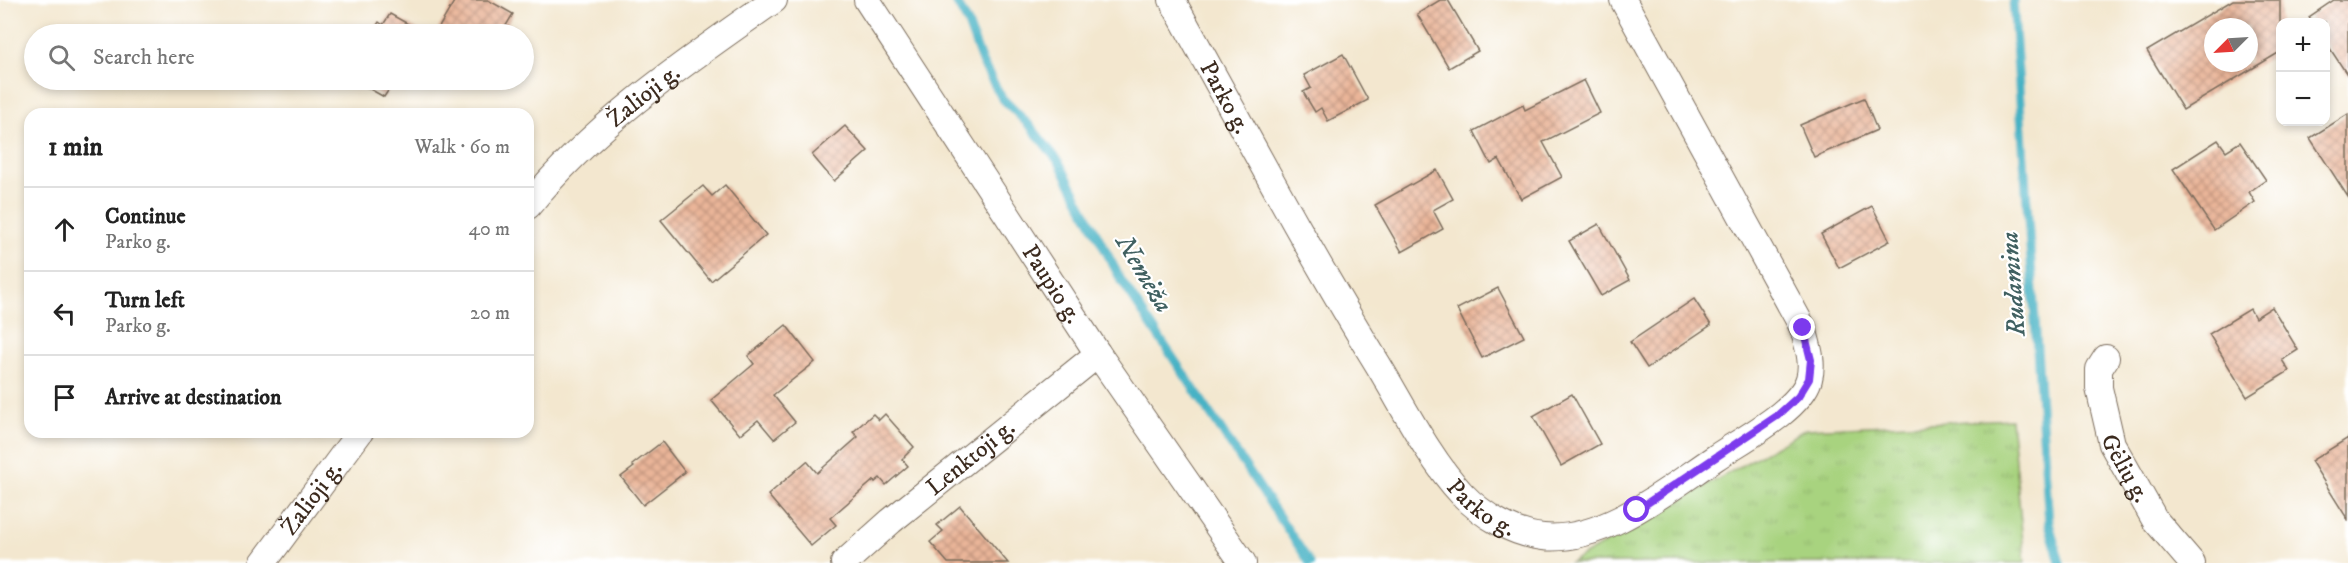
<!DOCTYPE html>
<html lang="en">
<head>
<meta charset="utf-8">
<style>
	:root { --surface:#fff; --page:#f6f6f6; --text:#222; --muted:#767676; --line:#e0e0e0 }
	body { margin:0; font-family:"IM FELL DW Pica",serif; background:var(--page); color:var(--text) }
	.controls { position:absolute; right:18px; top:18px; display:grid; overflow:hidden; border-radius:12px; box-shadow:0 3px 9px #0003 }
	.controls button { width:54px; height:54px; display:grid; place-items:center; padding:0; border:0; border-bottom:2px solid var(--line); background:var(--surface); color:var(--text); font:30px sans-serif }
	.compass { position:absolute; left:2204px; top:18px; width:54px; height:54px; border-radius:50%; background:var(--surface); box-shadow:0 3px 9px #0003; rotate:246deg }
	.stop { position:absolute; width:18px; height:18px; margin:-14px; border:4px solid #7c3aed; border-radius:50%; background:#fff }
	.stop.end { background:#7c3aed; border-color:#fff; box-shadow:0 2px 6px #0008 }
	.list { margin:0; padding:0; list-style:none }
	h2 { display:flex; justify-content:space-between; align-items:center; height:78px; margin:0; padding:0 24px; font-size:26px }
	h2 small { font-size:20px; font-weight:400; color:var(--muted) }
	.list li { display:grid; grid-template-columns:39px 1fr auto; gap:18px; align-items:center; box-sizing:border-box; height:84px; padding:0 24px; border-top:2px solid var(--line) }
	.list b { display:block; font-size:22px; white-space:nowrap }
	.list p { margin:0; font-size:20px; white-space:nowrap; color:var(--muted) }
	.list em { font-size:20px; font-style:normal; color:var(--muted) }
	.icon { flex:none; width:33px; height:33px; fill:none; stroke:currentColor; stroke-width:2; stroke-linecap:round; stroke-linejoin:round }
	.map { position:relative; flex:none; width:2348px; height:563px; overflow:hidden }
	.search { position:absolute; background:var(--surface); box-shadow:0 3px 9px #0003; left:24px; top:24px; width:510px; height:66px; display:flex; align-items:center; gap:15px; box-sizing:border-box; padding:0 21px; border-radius:33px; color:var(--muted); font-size:22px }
	.panel { position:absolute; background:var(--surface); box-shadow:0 3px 9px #0003; left:24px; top:108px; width:510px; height:330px; border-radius:18px }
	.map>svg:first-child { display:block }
	.grass { fill:url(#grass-tufts); stroke:#727e4e; stroke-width:1.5 }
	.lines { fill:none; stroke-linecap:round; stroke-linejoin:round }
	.stream { stroke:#47b2c5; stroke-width:9 }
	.building { fill:url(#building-cross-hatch); fill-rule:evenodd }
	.minor-casing { stroke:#7b6c5c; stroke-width:28 }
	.minor { stroke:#fff; stroke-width:26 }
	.route { stroke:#7c3aed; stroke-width:8 }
	.labels { text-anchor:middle; stroke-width:4.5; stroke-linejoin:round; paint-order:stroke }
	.street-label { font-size:24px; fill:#3b2a1e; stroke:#fff }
	.water-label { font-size:26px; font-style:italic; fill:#406061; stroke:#fff }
</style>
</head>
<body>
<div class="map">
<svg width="2348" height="563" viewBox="0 0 2348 563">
	<defs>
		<pattern id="grass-tufts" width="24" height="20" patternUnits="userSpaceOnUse" patternTransform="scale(1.5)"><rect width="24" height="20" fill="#a8d37f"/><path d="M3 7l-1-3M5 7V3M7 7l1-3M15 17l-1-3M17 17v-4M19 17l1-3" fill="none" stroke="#92b56d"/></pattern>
		<pattern id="building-cross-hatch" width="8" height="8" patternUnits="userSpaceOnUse" patternTransform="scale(1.5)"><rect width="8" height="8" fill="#eab599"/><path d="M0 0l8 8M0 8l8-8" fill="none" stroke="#bf937c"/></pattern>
	</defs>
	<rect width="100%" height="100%" fill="#fff"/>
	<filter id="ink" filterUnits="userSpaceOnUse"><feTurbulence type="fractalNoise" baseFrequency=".0167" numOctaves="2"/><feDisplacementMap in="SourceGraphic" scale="12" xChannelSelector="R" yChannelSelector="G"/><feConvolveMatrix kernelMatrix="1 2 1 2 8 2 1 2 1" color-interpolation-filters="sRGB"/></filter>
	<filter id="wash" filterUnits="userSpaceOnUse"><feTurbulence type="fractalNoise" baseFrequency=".008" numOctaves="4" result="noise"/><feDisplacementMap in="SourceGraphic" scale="24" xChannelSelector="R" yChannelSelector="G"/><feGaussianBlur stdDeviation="1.35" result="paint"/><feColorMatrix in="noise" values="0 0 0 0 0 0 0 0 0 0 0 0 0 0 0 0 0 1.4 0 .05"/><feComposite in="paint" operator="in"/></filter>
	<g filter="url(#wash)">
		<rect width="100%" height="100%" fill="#f3e7cf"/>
		<path class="grass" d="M2011 419 2025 563H1570L1806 429Z"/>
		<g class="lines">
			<g class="stream">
				<path d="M955 0 967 21 982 62 1002 98 1031 127 1059 162 1121 280 1310 563"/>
				<path d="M2013 0 2049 523 2060 563"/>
			</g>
		</g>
		<g id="blocks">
			<g class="building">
				<path d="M455 0H488L513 14 501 34H435Z"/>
				<path d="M1440 0H1448L1478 51 1449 68 1417 14Z"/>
				<path d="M2233 0H2280V52L2183 110 2147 51ZM2213 27H2249V63H2213Z"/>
				<path d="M2334 0H2348V76L2325 41V22H2313L2309 17Z"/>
				<path d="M390 14 426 34H371L379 22 383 25Z"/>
				<path d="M1343 54 1368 100 1328 121 1321 108 1315 112 1303 92 1311 88 1304 75Z"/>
				<path d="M354 80H395L384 97Z"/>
				<path d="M1584 80 1600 113 1543 142 1562 177 1521 199 1499 159 1491 164 1474 131 1523 105 1525 110Z"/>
				<path d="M1864 98 1877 130 1814 157 1800 125Z"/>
				<path d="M2348 114V197L2310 138Z"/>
				<path d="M845 126 868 151 834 181 812 155Z"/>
				<path d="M2218 140 2226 151 2240 142 2266 180 2249 192 2255 202 2214 230 2173 169Z"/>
				<path d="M1437 170 1453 199 1433 210 1443 229 1402 252 1375 205Z"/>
				<path d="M725 185 766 235 711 281 661 220 703 186 712 196Z"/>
				<path d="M1872 206 1890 241 1839 268 1821 234Z"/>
				<path d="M1599 224 1630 280 1601 296 1569 241Z"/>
				<path d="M1498 288 1524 337 1482 358 1457 309Z"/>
				<path d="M1694 299 1711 325 1647 368 1630 342Z"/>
				<path d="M2272 307 2298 350 2282 360 2289 371 2247 397 2209 334 2250 309 2255 318Z"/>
				<path d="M786 325 815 362 773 395 795 422 774 439 758 420 740 435 711 400 754 364 748 356Z"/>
				<path d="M1572 394 1600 444 1561 466 1533 416Z"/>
				<path d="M873 414 879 420 885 414 914 447 902 459 908 466 886 485 880 478 875 482 874 480 830 518 836 525 811 546 768 495 807 461 817 473 858 437 853 432Z"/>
				<path d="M2348 438V520L2311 461Z"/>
				<path d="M662 442 685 472 643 505 621 477 634 467 632 465Z"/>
				<path d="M960 506 1008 563H948L930 542 943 531 937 525Z"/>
			</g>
		</g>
	</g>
	<g filter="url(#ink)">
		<use href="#blocks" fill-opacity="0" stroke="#7b6c5c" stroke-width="1.5"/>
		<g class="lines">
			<defs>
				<g id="minor">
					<path id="s1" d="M867 0 1098 354 1243 563"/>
					<path id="s2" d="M1172 0C1239 121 1304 244 1377 363 1402 404 1429 459 1462 494 1482 515 1513 534 1543 537 1604 543 1667 490 1715 458 1741 440 1800 410 1809 379 1814 361 1807 344 1803 328L1623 0"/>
					<path id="s3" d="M528 206C596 122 687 61 774 0"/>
					<path id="s4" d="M2106 358 2099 369V388L2112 444 2155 520 2192 563"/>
					<path id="s5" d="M263 563 360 432"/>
					<path id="s6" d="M844 563 891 521 1098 354"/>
				</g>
			</defs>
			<use href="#minor" class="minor-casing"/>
			<use href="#minor" class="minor"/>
		</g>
	</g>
	<g class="lines" filter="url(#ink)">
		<path class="route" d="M1637 510 1777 416 1798 397 1809 379 1811 360 1803 328"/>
	</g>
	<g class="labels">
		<g class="street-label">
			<text dy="8" stroke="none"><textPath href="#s3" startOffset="160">Žalioji g.</textPath></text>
			<text dy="8" stroke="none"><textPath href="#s2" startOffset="111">Parko g.</textPath></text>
			<text dy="8" stroke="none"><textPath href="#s1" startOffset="339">Paupio g.</textPath></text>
			<text dy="8" stroke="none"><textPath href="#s6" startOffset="165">Lenktoji g.</textPath></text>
			<text dy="8" stroke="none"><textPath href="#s4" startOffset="117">Gėlių g.</textPath></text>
			<text dy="8" stroke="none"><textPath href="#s5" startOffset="81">Žalioji g.</textPath></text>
			<text dy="8" stroke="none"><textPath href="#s2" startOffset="597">Parko g.</textPath></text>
		</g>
		<g class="water-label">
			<text transform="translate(1145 273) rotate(59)" y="9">Nemėža</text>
			<text transform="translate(2012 284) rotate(-94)" y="9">Rudamina</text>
		</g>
	</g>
</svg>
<div class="controls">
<button>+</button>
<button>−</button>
</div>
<svg class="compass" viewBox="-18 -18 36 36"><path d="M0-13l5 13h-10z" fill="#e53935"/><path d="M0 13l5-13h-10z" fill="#767676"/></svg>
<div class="stop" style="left:1637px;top:510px"></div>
<div class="stop end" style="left:1803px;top:328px"></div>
<div class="search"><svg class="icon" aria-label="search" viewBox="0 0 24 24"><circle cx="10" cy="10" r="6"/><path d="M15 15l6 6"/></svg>Search here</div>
<section class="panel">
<h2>1 min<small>Walk · 60 m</small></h2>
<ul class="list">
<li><svg class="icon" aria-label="ahead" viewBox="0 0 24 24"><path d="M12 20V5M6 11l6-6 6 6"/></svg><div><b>Continue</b><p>Parko g.</p></div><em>40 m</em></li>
<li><svg class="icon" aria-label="left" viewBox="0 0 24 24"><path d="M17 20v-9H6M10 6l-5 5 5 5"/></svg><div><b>Turn left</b><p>Parko g.</p></div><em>20 m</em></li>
<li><svg class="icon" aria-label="arrive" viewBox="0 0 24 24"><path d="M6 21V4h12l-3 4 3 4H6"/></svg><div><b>Arrive at destination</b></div></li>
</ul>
</section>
</div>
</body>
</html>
